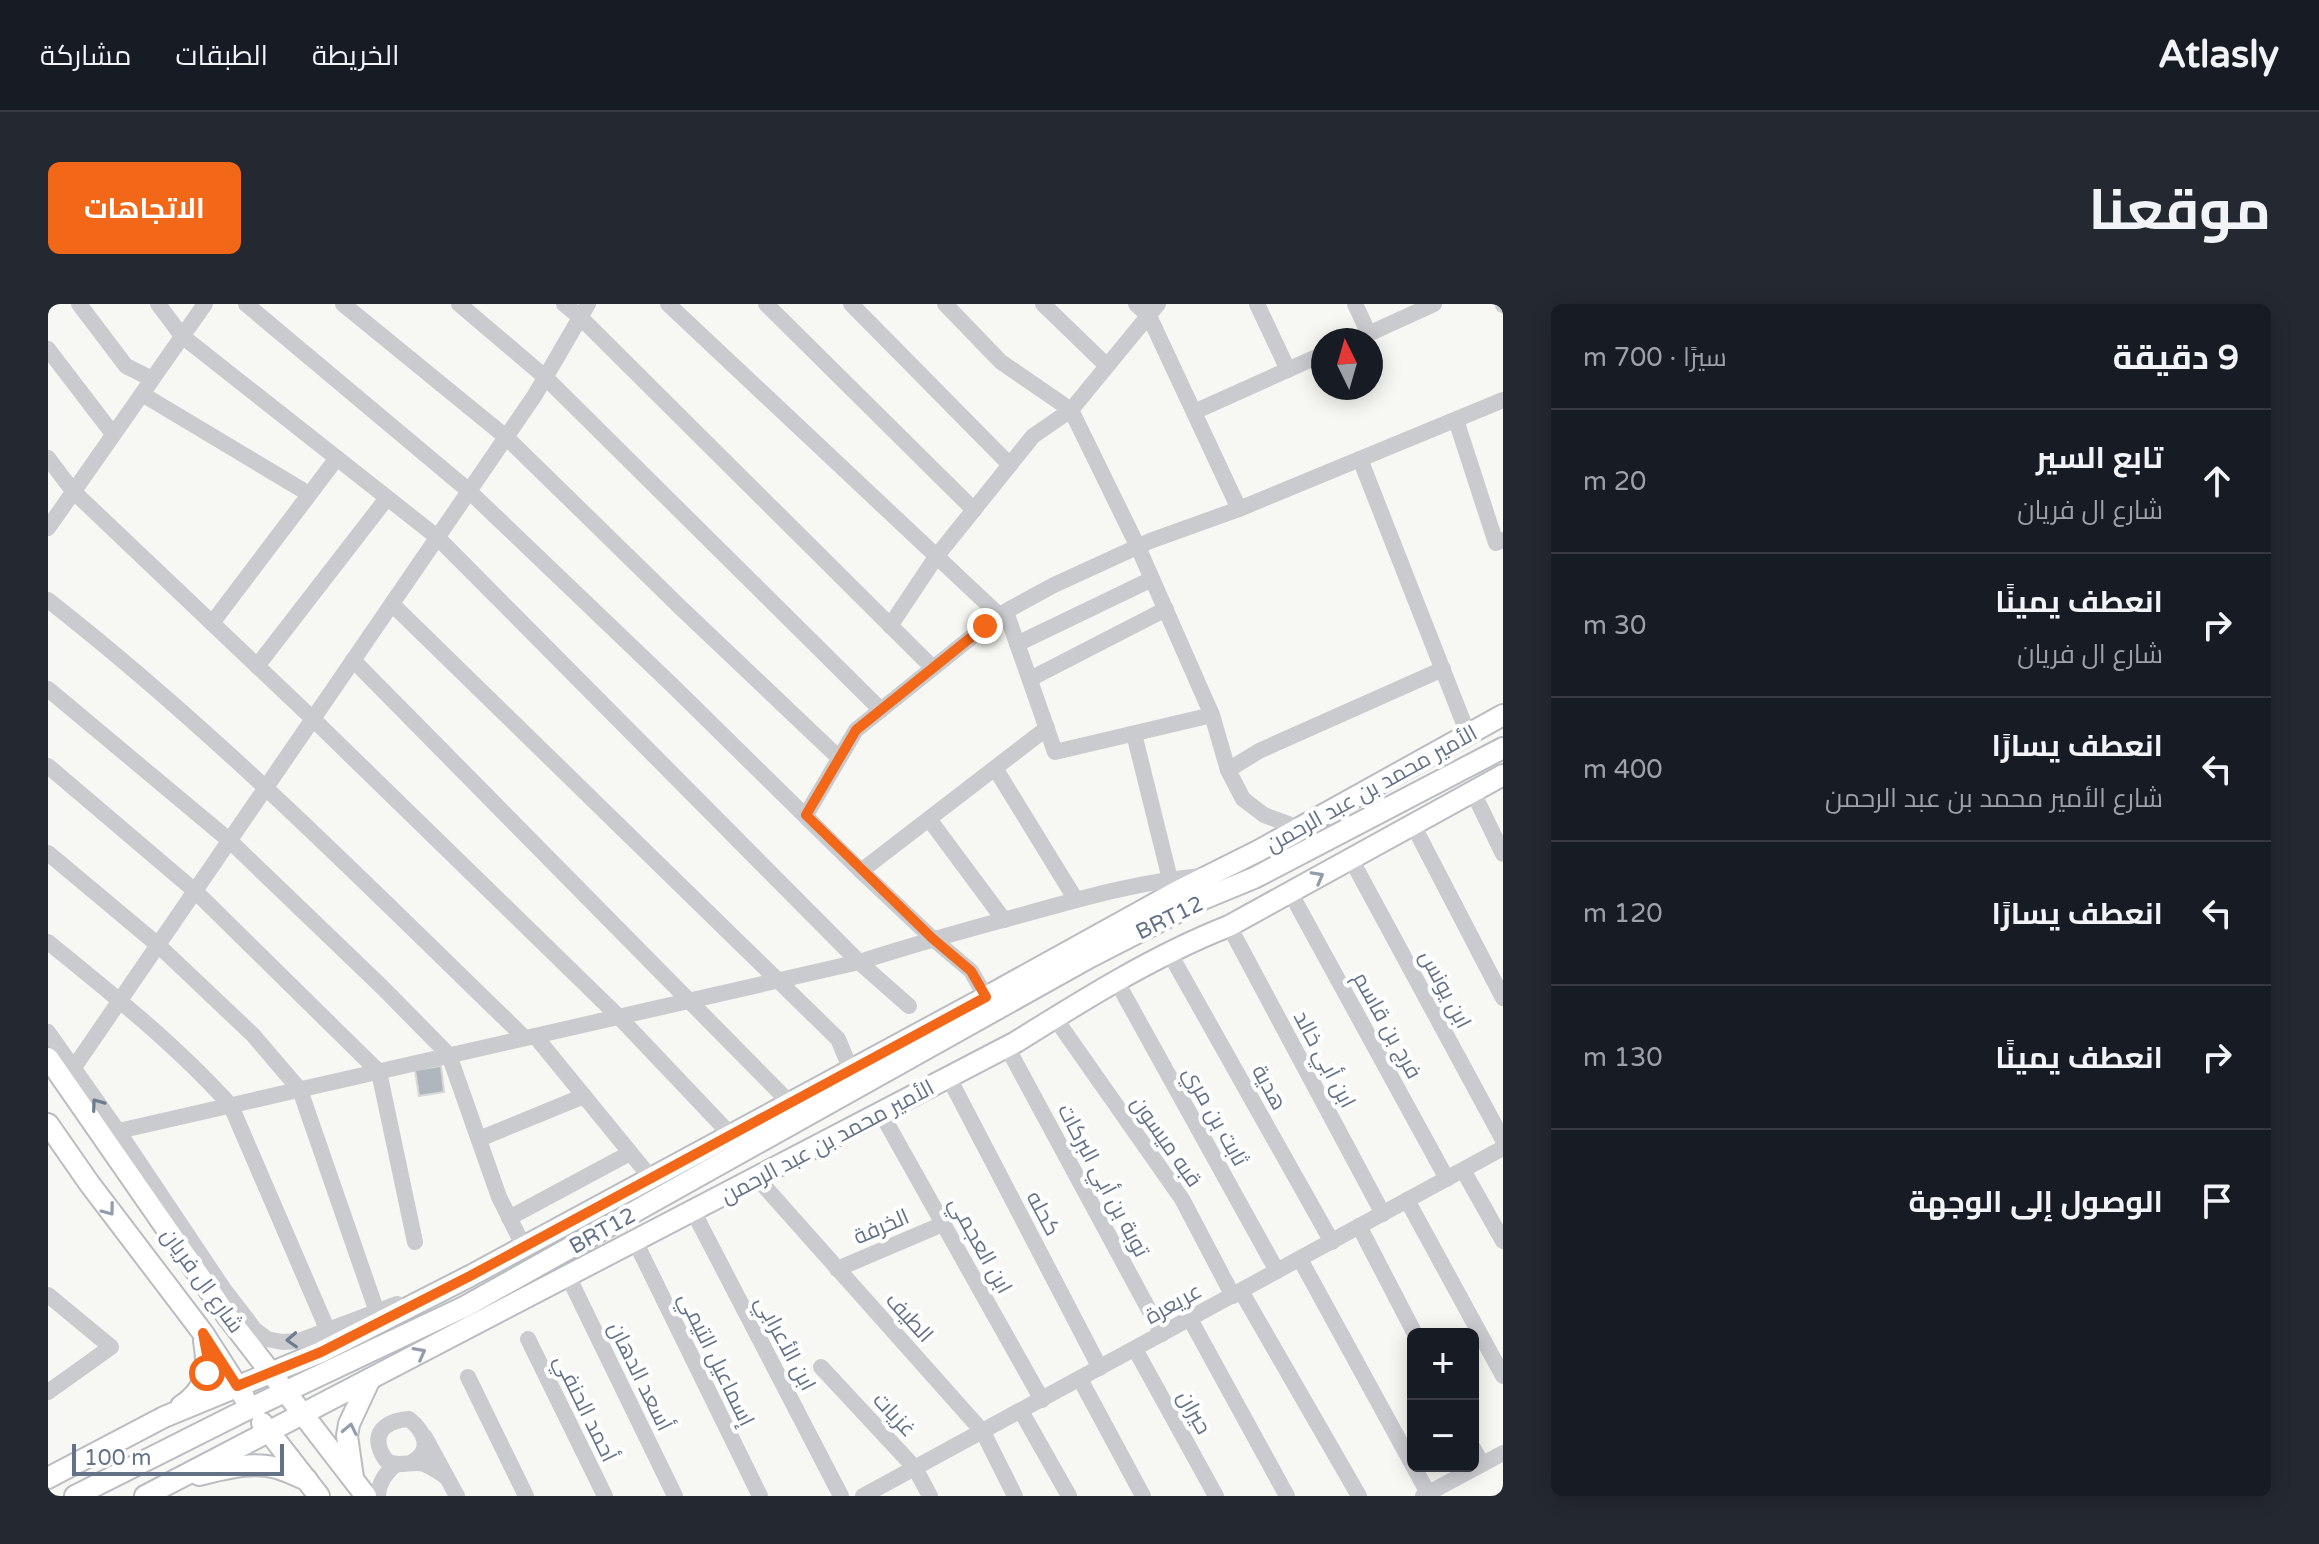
<!DOCTYPE html>
<html lang="ar">
<head>
<meta charset="utf-8">
<style>
	:root { --surface:#171b24; --page:#242831; --text:#f1f3f6; --muted:#9ea1a6; --line:#363941; --accent:#f26718 }
	body { margin:0; font-family:"Varela Round",Cairo,sans-serif; background:var(--page); color:var(--text); direction:rtl }
	.controls { position:absolute; right:24px; bottom:24px; display:grid; overflow:hidden; border-radius:12px; box-shadow:0 4px 20px #0003 }
	.controls button { width:72px; height:72px; display:grid; place-items:center; padding:0; border:0; border-bottom:2px solid var(--line); background:var(--surface); color:var(--text); font:40px sans-serif }
	.compass { position:absolute; left:1263px; top:24px; width:72px; height:72px; border-radius:50%; background:var(--surface); box-shadow:0 4px 20px #0003; rotate:355deg }
	.scale { position:absolute; left:24px; bottom:20px; width:212px; box-sizing:border-box; padding-left:8px; border:4px solid #637287; border-top:0; font-size:22px; line-height:28px; white-space:nowrap; color:#637287; -webkit-text-stroke:6px #fff; paint-order:stroke }
	.stop { position:absolute; width:24px; height:24px; margin:-18px; border:6px solid #f26718; border-radius:50%; background:#fff }
	.stop.end { background:#f26718; border-color:#fff; box-shadow:0 2px 8px #0008 }
	.list { margin:0; padding:0; list-style:none }
	h2 { display:flex; justify-content:space-between; align-items:center; height:104px; margin:0; padding:0 32px; font-size:34px }
	h2 small { font-size:26px; font-weight:400; color:var(--muted) }
	.list li { display:grid; grid-template-columns:52px 1fr auto; gap:24px; align-items:center; box-sizing:border-box; height:144px; padding:0 32px; border-top:2px solid var(--line) }
	.list b { display:block; font-size:30px; white-space:nowrap }
	.list p { margin:0; font-size:26px; white-space:nowrap; color:var(--muted) }
	.list em { font-size:26px; font-style:normal; color:var(--muted) }
	.icon { flex:none; width:44px; height:44px; fill:none; stroke:currentColor; stroke-width:2; stroke-linecap:round; stroke-linejoin:round }
	.map { position:relative; flex:none; width:1455px; height:1192px; overflow:hidden; direction:ltr; border-radius:12px }
	header { display:flex; align-items:center; gap:48px; box-sizing:border-box; height:112px; padding:0 40px; background:var(--surface); border-bottom:2px solid var(--line) }
	header strong { font-size:38px }
	nav { display:flex; gap:44px; margin-inline-start:auto; font-size:28px }
	.intro { display:flex; align-items:center; justify-content:space-between; box-sizing:border-box; height:192px; padding:0 48px }
	h1 { margin:0; font-size:56px }
	.button { padding:20px 36px; border-radius:12px; background:var(--accent); color:#fff; font-size:28px; font-weight:700 }
	main { display:flex; gap:48px; padding:0 48px }
	aside { flex:1; background:var(--surface); border-radius:12px; box-shadow:0 4px 20px #0003 }
	.map>svg:first-child { display:block }
	.building { fill:#afb6bd; stroke:#d8d8d6; stroke-width:2 }
	.lines { fill:none; stroke-linecap:round; stroke-linejoin:round }
	.major-casing { stroke:#b9bcc1; stroke-width:24 }
	.minor { stroke:#c9cbcf; stroke-width:16 }
	.major { stroke:#fff; stroke-width:20 }
	.oneway { stroke:#929cab }
	.oneway2 { stroke:#6d7b8e }
	.route { stroke:#f26718; stroke-width:10 }
	.labels { text-anchor:middle; stroke-width:8; stroke-linejoin:round; paint-order:stroke }
	.street-label { font-size:22px; fill:#637287; stroke:#fff }
</style>
</head>
<body>
<header>
<strong>Atlasly</strong>
<nav><a>الخريطة</a><a>الطبقات</a><a>مشاركة</a></nav>
</header>
<div class="intro"><h1>موقعنا</h1><a class="button">الاتجاهات</a></div>
<main>
<aside>
<h2>9 دقيقة<small>سيرًا · 700 m</small></h2>
<ul class="list">
<li><svg class="icon" aria-label="ahead" viewBox="0 0 24 24"><path d="M12 20V5M6 11l6-6 6 6"/></svg><div><b>تابع السير</b><p>شارع ال فريان</p></div><em>20 m</em></li>
<li><svg class="icon" aria-label="right" viewBox="0 0 24 24"><path d="M7 20v-9h11M14 6l5 5-5 5"/></svg><div><b>انعطف يمينًا</b><p>شارع ال فريان</p></div><em>30 m</em></li>
<li><svg class="icon" aria-label="left" viewBox="0 0 24 24"><path d="M17 20v-9H6M10 6l-5 5 5 5"/></svg><div><b>انعطف يسارًا</b><p>شارع الأمير محمد بن عبد الرحمن</p></div><em>400 m</em></li>
<li><svg class="icon" aria-label="left" viewBox="0 0 24 24"><path d="M17 20v-9H6M10 6l-5 5 5 5"/></svg><div><b>انعطف يسارًا</b></div><em>120 m</em></li>
<li><svg class="icon" aria-label="right" viewBox="0 0 24 24"><path d="M7 20v-9h11M14 6l5 5-5 5"/></svg><div><b>انعطف يمينًا</b></div><em>130 m</em></li>
<li><svg class="icon" aria-label="arrive" viewBox="0 0 24 24"><path d="M6 21V4h12l-3 4 3 4H6"/></svg><div><b>الوصول إلى الوجهة</b></div></li>
</ul>
</aside>
<div class="map">
<svg width="1455" height="1192" viewBox="0 0 1455 1192">
	<rect width="100%" height="100%" fill="#f7f7f3"/>
	<path class="building" d="M393 762 396 788 371 792 367 766Z"/>
	<g class="lines">
		<defs>
			<g id="major">
				<path d="M0 754 179 1012 318 1192"/>
				<path d="M0 820 41 879 155 1029 196 1093"/>
				<path d="M133 1102C159 1085 161 1066 156 1037"/>
				<path d="M214 1119 271 1192"/>
				<path d="M151 1171C176 1165 203 1157 229 1164 239 1167 249 1172 259 1176"/>
				<path d="M0 1174 116 1113 273 1048 422 972 938 693 1128 588 1210 547 1455 411"/>
				<path d="M305 1174 299 1132 301 1120 322 1075"/>
				<path d="M27 1192 188 1111 418 1002 1042 653 1155 595 1206 574 1455 444"/>
				<path d="M97 1192 968 738C1035 696 1107 651 1181 622L1455 471"/>
			</g>
		</defs>
		<use href="#major" class="major-casing"/>
		<g class="minor">
			<path d="M31 0 78 62 104 75"/>
			<path d="M110 0 134 32 389 233 811 658 861 702"/>
			<path d="M198 0 421 187 625 382 813 567 884 634 923 667 938 693"/>
			<path d="M295 0 458 133 633 304 791 454"/>
			<path d="M411 0 497 73 833 406"/>
			<path d="M516 0 532 13 885 364"/>
			<path d="M620 0 951 311"/>
			<path d="M718 0 926 206"/>
			<path d="M803 0 962 161"/>
			<path d="M897 0 953 58 1023 106 1090 243 1164 411 1180 466 1195 495 1216 511 1251 524"/>
			<path d="M995 0 1059 62"/>
			<path d="M1088 0 1101 12 1191 205"/>
			<path d="M1209 0 1240 66"/>
			<path d="M1307 0 1321 30"/>
			<path d="M1455 0V1"/>
			<path d="M1307 36 1386 0"/>
			<path d="M0 45 65 130"/>
			<path d="M94 90 261 190"/>
			<path d="M1146 108 1275 50"/>
			<path d="M1408 116 1448 239 1455 236"/>
			<path d="M0 154 25 187 265 415 571 713 683 831"/>
			<path d="M1312 155 1420 430"/>
			<path d="M0 224 157 0"/>
			<path d="M0 296C169 428 323 585 477 734"/>
			<path d="M344 300 790 735 803 766"/>
			<path d="M958 308 1007 448 1164 411"/>
			<path d="M164 319 289 154"/>
			<path d="M842 322 888 253 985 132 1023 106 1110 0"/>
			<path d="M969 340 1104 275"/>
			<path d="M305 356 742 799"/>
			<path d="M209 362 339 194"/>
			<path d="M982 375 1118 305"/>
			<path d="M0 385 182 537 334 683 401 751 451 893 476 943"/>
			<path d="M1086 430 1122 575"/>
			<path d="M0 462 147 587 331 768 367 938"/>
			<path d="M947 464 1028 596"/>
			<path d="M1180 466 1211 447 1395 365"/>
			<path d="M1425 488 1455 550"/>
			<path d="M758 511 808 426 951 311 1006 281 1102 237 1191 205 1455 96"/>
			<path d="M881 515 956 616"/>
			<path d="M1365 521 1455 694"/>
			<path d="M0 549 110 641 205 731 252 786 329 1008"/>
			<path d="M1303 555 1455 836"/>
			<path d="M813 567 999 424"/>
			<path d="M1242 588 1399 875"/>
			<path d="M1181 622 1335 910"/>
			<path d="M0 638C63 689 128 741 183 802L280 1027"/>
			<path d="M1122 650 1284 938"/>
			<path d="M1069 678 1229 967"/>
			<path d="M1007 714 1134 895 1185 992"/>
			<path d="M0 728 70 827 175 984 207 1026 219 1035 234 1038 251 1037 349 1000"/>
			<path d="M487 732 603 874"/>
			<path d="M959 743 1114 1030"/>
			<path d="M901 774 1052 1064"/>
			<path d="M16 778 487 91 540 0"/>
			<path d="M833 809 994 1096"/>
			<path d="M53 831 811 658C867 640 924 624 981 609 1038 593 1095 577 1154 572"/>
			<path d="M431 835 536 792"/>
			<path d="M1415 866 1455 937"/>
			<path d="M709 874 935 1128 967 1192"/>
			<path d="M1359 896 1455 1072"/>
			<path d="M645 907 793 1192"/>
			<path d="M461 914 582 849"/>
			<path d="M1311 922 1367 1030"/>
			<path d="M587 937 712 1192"/>
			<path d="M1252 955 1380 1189"/>
			<path d="M789 965 895 920"/>
			<path d="M520 972 627 1192"/>
			<path d="M1193 987 1311 1192"/>
			<path d="M0 991 63 1043 0 1088"/>
			<path d="M1142 1015 1239 1192"/>
			<path d="M480 1035 557 1192"/>
			<path d="M1087 1045 1168 1192"/>
			<path d="M773 1063 867 1164 882 1192"/>
			<path d="M420 1073 478 1192"/>
			<path d="M1032 1075 1095 1192"/>
			<path d="M973 1107 1021 1192"/>
			<path d="M377 1133 409 1192"/>
			<path d="M1425 1144 1434 1160"/>
			<path d="M364 1158C386 1146 376 1127 361 1115 345 1116 324 1124 332 1145 332 1147 337 1155 338 1156 348 1165 364 1156 376 1160 383 1162 391 1168 398 1173"/>
			<path d="M330 1192C331 1178 337 1170 348 1160"/>
			<path d="M815 1192 1455 844"/>
			<path d="M1375 1192 1455 1149"/>
		</g>
		<use href="#major" class="major"/>
	</g>
	<defs><path id="oneway-chevron" d="M-2-3.5L2.5 0L-2 3.5" fill="none" stroke-width="1.6" stroke-linecap="round" stroke-linejoin="round" transform="scale(2)"/></defs>
	<g class="oneway">
		<use href="#oneway-chevron" transform="translate(1270 573) rotate(-29)"/>
		<use href="#oneway-chevron" transform="translate(61 906) rotate(53)"/>
		<use href="#oneway-chevron" transform="translate(372 1049) rotate(-28)"/>
		<use href="#oneway-chevron" transform="translate(302 1125) rotate(-78)"/>
	</g>
	<g class="oneway2">
		<use href="#oneway-chevron" transform="translate(49 800) rotate(-126)"/>
		<use href="#oneway-chevron" transform="translate(244 1036) rotate(177)"/>
	</g>
	<g class="lines">
		<path class="route" d="M159 1069V1051L155 1029 189 1082 273 1048 422 972 938 693 923 667 884 634 758 511 808 426 937 322"/>
	</g>
	<g class="labels">
		<g class="street-label">
			<text transform="translate(1323 484) rotate(-29)" y="8">الأمير محمد بن عبد الرحمن</text>
			<text transform="translate(1121 613) rotate(-26)" y="8">BRT12</text>
			<text transform="translate(1398 685) rotate(62)" y="8">ابن يونس</text>
			<text transform="translate(1340 721) rotate(61)" y="8">فرج بن قاسم</text>
			<text transform="translate(1277 755) rotate(62)" y="8">ابن أبي خالد</text>
			<text transform="translate(1222 783) rotate(61)" y="8">هدية</text>
			<text transform="translate(1168 812) rotate(61)" y="8">ثابت بن مري</text>
			<text transform="translate(779 837) rotate(-28)" y="8">الأمير محمد بن عبد الرحمن</text>
			<text transform="translate(1119 837) rotate(55)" y="8">قبه ميسون</text>
			<text transform="translate(1056 876) rotate(62)" y="8">توبة بن أبي البركات</text>
			<text transform="translate(996 909) rotate(62)" y="8">كحله</text>
			<text transform="translate(833 922) rotate(-23)" y="8">الخرفة</text>
			<text transform="translate(554 926) rotate(-29)" y="8">BRT12</text>
			<text transform="translate(933 941) rotate(61)" y="8">ابن العجمي</text>
			<text transform="translate(155 976) rotate(54)" y="8">شارع ال فريان</text>
			<text transform="translate(1125 999) rotate(-29)" y="8">عريعرة</text>
			<text transform="translate(862 1013) rotate(48)" y="8">الطيف</text>
			<text transform="translate(738 1039) rotate(62)" y="8">ابن الأعرابي</text>
			<text transform="translate(669 1055) rotate(64)" y="8">إسماعيل التيمي</text>
			<text transform="translate(593 1072) rotate(64)" y="8">أسعد الدهان</text>
			<text transform="translate(538 1104) rotate(64)" y="8">أحمد الحنفي</text>
			<text transform="translate(1147 1108) rotate(61)" y="8">حيران</text>
			<text transform="translate(847 1110) rotate(47)" y="8">غزيات</text>
		</g>
	</g>
</svg>
<div class="controls">
<button>+</button>
<button>−</button>
</div>
<svg class="compass" viewBox="-18 -18 36 36"><path d="M0-13l5 13h-10z" fill="#e53935"/><path d="M0 13l5-13h-10z" fill="#9ea1a6"/></svg>
<div class="scale">100 m</div>
<div class="stop" style="left:159px;top:1069px"></div>
<div class="stop end" style="left:937px;top:322px"></div>
</div>
</main>
</body>
</html>
